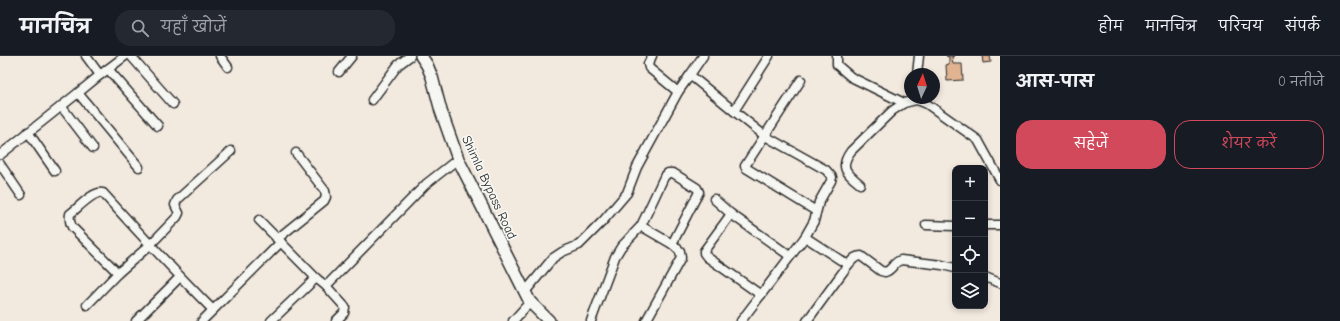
<!DOCTYPE html>
<html lang="hi">
<head>
<meta charset="utf-8">
<style>
	:root { --surface:#171b24; --page:#242831; --text:#f1f3f6; --muted:#9ea1a6; --line:#363941; --accent:#d1495b }
	body { margin:0; font-family:"Comic Neue","Playpen Sans Deva",sans-serif; background:var(--page); color:var(--text) }
	.controls { position:absolute; right:12px; bottom:12px; display:grid; overflow:hidden; border-radius:8px; box-shadow:0 2px 6px #0003 }
	.controls button { width:36px; height:36px; display:grid; place-items:center; padding:0; border:0; border-bottom:1px solid var(--line); background:var(--surface); color:var(--text); font:20px sans-serif }
	.compass { position:absolute; left:904px; top:12px; width:36px; height:36px; border-radius:50%; background:var(--surface); box-shadow:0 2px 6px #0003; rotate:4deg }
	.list { margin:0; padding:0; list-style:none }
	h2 { display:flex; justify-content:space-between; align-items:center; height:52px; margin:0; padding:0 16px; font-size:17px }
	h2 small { font-size:13px; font-weight:400; color:var(--muted) }
	.actions { display:flex; gap:8px; padding:12px 16px }
	.actions a { flex:1; padding:9px 0; border:1px solid var(--accent); border-radius:16px; text-align:center; font-size:14px; color:var(--accent) }
	.actions .main { background:var(--accent); color:#fff }
	.icon { flex:none; width:22px; height:22px; fill:none; stroke:currentColor; stroke-width:2; stroke-linecap:round; stroke-linejoin:round }
	.map { position:relative; flex:none; width:1000px; height:265px; overflow:hidden }
	header { display:flex; align-items:center; gap:24px; box-sizing:border-box; height:56px; padding:0 20px; background:var(--surface); border-bottom:1px solid var(--line) }
	header strong { font-size:19px }
	nav { display:flex; gap:22px; margin-inline-start:auto; font-size:14px }
	.search { width:280px; height:36px; background:var(--page); display:flex; align-items:center; gap:10px; box-sizing:border-box; padding:0 14px; border-radius:16px; color:var(--muted); font-size:15px }
	main { display:flex }
	aside { flex:1; background:var(--surface) }
	.map>svg:first-child { display:block }
	.building { fill:#e0b391; stroke:#2b2b2b }
	.lines { fill:none; stroke-linecap:round; stroke-linejoin:round }
	.minor-casing { stroke:#2b2b2b; stroke-width:11 }
	.highway-casing { stroke:#2b2b2b; stroke-width:14 }
	.minor { stroke:#f6f6f2; stroke-width:8 }
	.highway { stroke:#f6f6f2; stroke-width:11 }
	.labels { text-anchor:middle; stroke-width:3.5; stroke-linejoin:round; paint-order:stroke }
	.street-label { font-size:13px; fill:#2b2b2b; stroke:#f6f6f2 }
</style>
</head>
<body>
<header>
<strong>मानचित्र</strong>
<div class="search"><svg class="icon" aria-label="search" viewBox="0 0 24 24"><circle cx="10" cy="10" r="6"/><path d="M15 15l6 6"/></svg>यहाँ खोजें</div>
<nav><a>होम</a><a>मानचित्र</a><a>परिचय</a><a>संपर्क</a></nav>
</header>
<main>
<div class="map">
<svg width="1000" height="265" viewBox="0 0 1000 265">
	<rect width="100%" height="100%" fill="#f2e9df"/>
	<filter id="ink" filterUnits="userSpaceOnUse"><feTurbulence type="fractalNoise" baseFrequency=".025" numOctaves="2"/><feDisplacementMap in="SourceGraphic" scale="8" xChannelSelector="R" yChannelSelector="G"/><feConvolveMatrix kernelMatrix="1 2 1 2 8 2 1 2 1" color-interpolation-filters="sRGB"/></filter>
	<g filter="url(#ink)">
		<g class="building">
			<path d="M946 0H955H952L953 8H962L963 24 947 25 946 9 949 8V1Z"/>
			<path d="M982 0H990L991 6 983 7Z"/>
		</g>
		<g class="lines">
			<defs>
				<g id="minor">
					<path d="M86 0 100 19"/>
					<path d="M131 0 173 48"/>
					<path d="M220 0 228 11"/>
					<path d="M652 0 648 8 649 12 678 36"/>
					<path d="M703 0 690 19 734 55"/>
					<path d="M837 0V9L851 21 904 47"/>
					<path d="M108 13 158 70"/>
					<path d="M339 16 352 0"/>
					<path d="M917 18 919 0"/>
					<path d="M801 24 745 110 746 112 816 155"/>
					<path d="M78 37 139 111"/>
					<path d="M372 44 398 9 410 0"/>
					<path d="M61 50 93 92"/>
					<path d="M28 76 55 115"/>
					<path d="M0 99 78 37 100 19 125 0"/>
					<path d="M0 108 21 139"/>
					<path d="M860 128C846 117 839 111 851 95L892 55 904 47 916 44 920 45 927 48 978 84 1000 124"/>
					<path d="M714 143 731 158 790 200"/>
					<path d="M731 158 704 195V197L707 201 761 239"/>
					<path d="M259 164 316 222 326 230 345 251 344 257 336 265"/>
					<path d="M926 169 955 170"/>
					<path d="M985 169H1000"/>
					<path d="M641 170 672 188"/>
					<path d="M805 181 848 209 807 265"/>
					<path d="M277 183 324 145 326 141 325 135 296 97"/>
					<path d="M848 209C852 205 854 200 861 200L881 215 885 216C893 214 893 206 901 204L942 209 955 212"/>
					<path d="M985 221 1000 227"/>
					<path d="M326 230 426 128 458 103"/>
					<path d="M525 236 553 202 562 196 579 189 603 165 627 137 637 111 678 36 690 19"/>
					<path d="M87 249 118 217"/>
					<path d="M213 254C175 216 139 177 103 137 94 134 78 152 70 158 69 163 70 167 72 171L118 217 150 189 177 161 179 157 175 149 177 144 231 95"/>
					<path d="M136 265 180 221"/>
					<path d="M202 265 281 186"/>
					<path d="M271 265 316 222"/>
					<path d="M513 265 530 246"/>
					<path d="M591 265 615 201 621 191 641 170 664 121 668 117H673L697 132 699 136 672 188 680 195 681 202 646 265"/>
					<path d="M741 265 805 181 814 165 819 146 831 125 832 121 826 114 765 80 734 55 769 0"/>
				</g>
				<path id="highway" d="M421 0 427 9 432 21 441 55 458 103 530 246 549 265"/>
			</defs>
			<use href="#minor" class="minor-casing"/>
			<use href="#highway" class="highway-casing"/>
			<use href="#minor" class="minor"/>
			<use href="#highway" class="highway"/>
		</g>
	</g>
	<g class="labels">
		<g class="street-label">
			<text transform="translate(490 131) rotate(65)" y="5">Shimla Bypass Road</text>
		</g>
	</g>
</svg>
<div class="controls">
<button>+</button>
<button>−</button>
<button><svg class="icon" aria-label="locate" viewBox="0 0 24 24"><circle cx="12" cy="12" r="6"/><path d="M12 2v4M12 18v4M2 12h4M18 12h4"/></svg></button>
<button><svg class="icon" aria-label="layers" viewBox="0 0 24 24"><path d="M12 4l9 5-9 5-9-5zM3 14l9 5 9-5"/></svg></button>
</div>
<svg class="compass" viewBox="-18 -18 36 36"><path d="M0-13l5 13h-10z" fill="#e53935"/><path d="M0 13l5-13h-10z" fill="#9ea1a6"/></svg>
</div>
<aside>
<h2>आस-पास<small>0 नतीजे</small></h2>
<ul class="list">
</ul>
<div class="actions"><a class="main">सहेजें</a><a>शेयर करें</a></div>
</aside>
</main>
</body>
</html>
